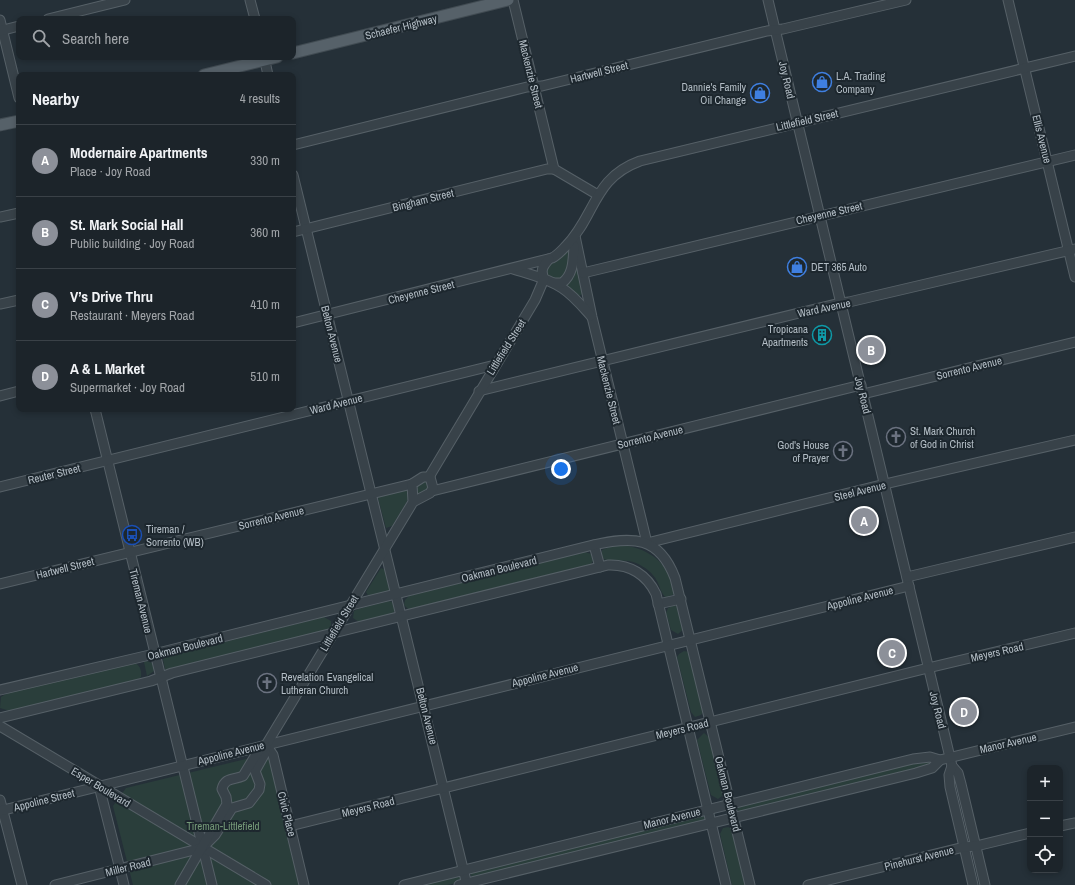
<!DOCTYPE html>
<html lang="en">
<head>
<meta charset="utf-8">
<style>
	:root { --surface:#1c242a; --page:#252c32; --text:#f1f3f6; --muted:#a0a4a8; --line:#3a4147; --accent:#8c9099 }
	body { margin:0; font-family:"Archivo Narrow",sans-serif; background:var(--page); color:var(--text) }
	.controls { position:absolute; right:12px; bottom:12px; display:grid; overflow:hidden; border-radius:8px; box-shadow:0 2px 6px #0003 }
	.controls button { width:36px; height:36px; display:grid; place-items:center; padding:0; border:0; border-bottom:1px solid var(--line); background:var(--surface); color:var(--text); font:20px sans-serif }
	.you { position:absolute; left:561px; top:469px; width:14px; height:14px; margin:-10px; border:3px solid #fff; border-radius:50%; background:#1a73e8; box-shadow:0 0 0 6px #1a73e833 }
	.badge { display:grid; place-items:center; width:26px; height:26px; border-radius:50%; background:var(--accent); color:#fff; font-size:13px; font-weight:700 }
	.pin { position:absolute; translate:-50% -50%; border:2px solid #fff; box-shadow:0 1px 4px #0006 }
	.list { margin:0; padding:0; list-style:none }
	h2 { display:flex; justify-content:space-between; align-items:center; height:52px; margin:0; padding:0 16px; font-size:17px }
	h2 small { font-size:13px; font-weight:400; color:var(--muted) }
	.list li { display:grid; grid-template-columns:26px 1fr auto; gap:12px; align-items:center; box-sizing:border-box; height:72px; padding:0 16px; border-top:1px solid var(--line) }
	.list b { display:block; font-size:15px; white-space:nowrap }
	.list p { margin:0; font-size:13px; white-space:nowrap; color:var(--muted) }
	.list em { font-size:13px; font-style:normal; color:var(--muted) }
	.icon { flex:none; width:22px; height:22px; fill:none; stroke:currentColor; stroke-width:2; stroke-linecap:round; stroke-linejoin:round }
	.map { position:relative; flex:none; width:1075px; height:885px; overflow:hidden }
	.search { position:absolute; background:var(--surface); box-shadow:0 2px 6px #0003; left:16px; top:16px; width:280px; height:44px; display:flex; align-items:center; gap:10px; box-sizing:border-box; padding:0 14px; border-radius:8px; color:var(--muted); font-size:15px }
	.panel { position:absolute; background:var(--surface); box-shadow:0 2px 6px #0003; left:16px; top:72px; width:280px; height:340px; border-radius:8px }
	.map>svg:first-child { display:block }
	.green { fill:#2a3e3b }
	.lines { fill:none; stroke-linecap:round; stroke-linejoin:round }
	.minor-casing { stroke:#566067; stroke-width:11 }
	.major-casing { stroke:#414b52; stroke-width:13 }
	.minor { stroke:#384249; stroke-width:9 }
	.major { stroke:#566169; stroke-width:11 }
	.labels { text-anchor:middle; stroke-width:4; stroke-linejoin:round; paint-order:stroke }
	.street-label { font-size:11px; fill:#b3bdc5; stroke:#1d272e }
	.poi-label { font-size:11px; fill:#b3bdc5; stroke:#1d272e; text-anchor:start }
	.park-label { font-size:11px; fill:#749877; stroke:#1d272e }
</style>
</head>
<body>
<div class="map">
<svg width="1075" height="885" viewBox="0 0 1075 885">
	<rect width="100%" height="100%" fill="#253038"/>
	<g class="green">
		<path d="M570 245 568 270 560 280 546 277V268Z"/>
		<path d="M576 255 584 293 579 296 576 295 563 284Z"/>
		<path d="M425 479 430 487 420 496 416 495 415 485Z"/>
		<path d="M407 489 410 490 411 495 392 526 386 528 378 498 380 496Z"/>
		<path d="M615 545C640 545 664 557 672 582 673 586 675 590 674 594L666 598C661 593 660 587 657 581 653 573 645 567 636 563 625 558 607 564 601 557L602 550Z"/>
		<path d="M585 552 591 554 593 561 591 564 411 610 408 609 404 605 405 600 409 596Z"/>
		<path d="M381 568 386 570 391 590 388 593 369 597 366 592Z"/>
		<path d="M389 601 392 602 396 609 392 614 359 622 353 618 354 611 358 609Z"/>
		<path d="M674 605 679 608 684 629 678 634 671 630 666 613 668 608Z"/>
		<path d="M324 617 331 621V626L329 630 168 670 165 669 163 659 165 657Z"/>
		<path d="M684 651 689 652 704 710 701 715 695 717 691 712 677 657 679 654Z"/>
		<path d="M147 661 152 663 154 671 147 676 144 662Z"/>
		<path d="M132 662C139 664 142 669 141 677L136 682 13 712 0 708 1 697 11 691Z"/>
		<path d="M704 733 710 738 724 794 718 799 711 795 697 740Z"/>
		<path d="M246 759H269L299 885H133L113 806 126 788Z"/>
		<path d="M932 761 933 764 739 812 737 809 739 806 913 763Z"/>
		<path d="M703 814 706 820 472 878 471 875V873Z"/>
		<path d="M728 827 732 829 746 885H732L720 834 723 828Z"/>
		<path d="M457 876H460L461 882 447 885H419Z"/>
	</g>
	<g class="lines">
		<defs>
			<g id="minor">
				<path d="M250 0 255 19"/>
				<path d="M513 0 554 169 598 195"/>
				<path d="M768 0 943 728 952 766 958 773 961 784 985 885"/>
				<path d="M1008 0 1075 277"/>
				<path d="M48 19 125 0"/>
				<path d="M0 20 19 98"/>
				<path d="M0 31 19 26"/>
				<path d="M264 57 268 75"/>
				<path d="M293 145 527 87 542 86 767 31 783 29 906 0"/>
				<path d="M293 175 467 885"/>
				<path d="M0 217 19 213"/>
				<path d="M293 232 547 169H554"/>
				<path d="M575 236 592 317 647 543 885 484 1075 440"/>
				<path d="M513 269C529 274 547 278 562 288 573 295 582 306 591 316"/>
				<path d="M583 273 1075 155"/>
				<path d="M554 283H562C574 274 573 259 574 246"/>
				<path d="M0 304 19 300"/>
				<path d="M293 323 552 258C558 255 562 250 566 246 596 215 593 178 640 161L1075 56"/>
				<path d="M479 391 840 303 849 302 1075 249"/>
				<path d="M863 394 1075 342"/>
				<path d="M0 396 19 391"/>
				<path d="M95 409 212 885"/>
				<path d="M429 477 535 300 544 279C540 270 543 266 549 259"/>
				<path d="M0 487 495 365"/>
				<path d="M432 491 861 385"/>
				<path d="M594 545 600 567"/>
				<path d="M907 577 1075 537"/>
				<path d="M0 584 412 484"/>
				<path d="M658 604 681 599"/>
				<path d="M0 690 154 654 593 545C633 536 659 536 675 578L750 885"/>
				<path d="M0 718 151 681 172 673 608 565C630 564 647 575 656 594L726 885"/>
				<path d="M0 726 266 885"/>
				<path d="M266 745 273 755 304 885"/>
				<path d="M952 766 949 775 950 787 973 885"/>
				<path d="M99 786 124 885"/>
				<path d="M0 800 22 885"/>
				<path d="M0 811 909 586"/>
				<path d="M290 826 928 668 1075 633"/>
				<path d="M1060 826 1075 823"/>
				<path d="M202 848 215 835 232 808 249 803 259 790 260 784 255 771 264 755 266 745 413 502 412 484 423 477H430L433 488 430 493 413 502"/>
				<path d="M55 885 202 848"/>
				<path d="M180 885 227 804 226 797 222 789C225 777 234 780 243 776L257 753 265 746"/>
				<path d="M404 885 913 759 930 757 940 760"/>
				<path d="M459 885 916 773 932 768 940 760 1075 727"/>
				<path d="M808 885 964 847 976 846 1030 833"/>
			</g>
			<g id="major">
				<path d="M293 53 508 0"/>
				<path d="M204 75 277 57"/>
				<path d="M0 125 19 121"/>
			</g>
		</defs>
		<use href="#minor" class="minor-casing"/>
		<use href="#major" class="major-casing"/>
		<use href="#minor" class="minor"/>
		<use href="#major" class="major"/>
	</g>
	<defs>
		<symbol id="shop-ring" viewBox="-11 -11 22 22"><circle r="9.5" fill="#1d272e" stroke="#3f7fe0" stroke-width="1.5"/><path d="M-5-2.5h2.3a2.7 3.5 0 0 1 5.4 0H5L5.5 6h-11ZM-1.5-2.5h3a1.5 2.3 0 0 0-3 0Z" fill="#3f7fe0"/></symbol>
		<symbol id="building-ring" viewBox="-11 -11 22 22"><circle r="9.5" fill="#1d272e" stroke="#0f9aa8" stroke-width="1.5"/><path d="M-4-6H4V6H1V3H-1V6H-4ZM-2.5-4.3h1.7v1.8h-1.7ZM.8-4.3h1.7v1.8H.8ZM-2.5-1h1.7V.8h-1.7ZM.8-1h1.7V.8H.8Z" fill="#0f9aa8"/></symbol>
		<symbol id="church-ring" viewBox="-11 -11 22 22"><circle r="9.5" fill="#1d272e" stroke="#6b7280" stroke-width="1.5"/><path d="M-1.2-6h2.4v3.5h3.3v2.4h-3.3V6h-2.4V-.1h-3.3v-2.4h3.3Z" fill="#6b7280"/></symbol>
		<symbol id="bus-ring" viewBox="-11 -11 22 22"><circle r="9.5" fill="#1d272e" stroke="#1a4fb4" stroke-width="1.5"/><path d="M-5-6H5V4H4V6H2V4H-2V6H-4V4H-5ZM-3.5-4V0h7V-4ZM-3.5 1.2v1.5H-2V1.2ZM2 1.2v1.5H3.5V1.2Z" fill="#1a4fb4"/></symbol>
	</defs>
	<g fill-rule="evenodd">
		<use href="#shop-ring" x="811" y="71" width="22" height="22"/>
		<use href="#shop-ring" x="749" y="82" width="22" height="22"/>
		<use href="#shop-ring" x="786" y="256" width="22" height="22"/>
		<use href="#building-ring" x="811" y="324" width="22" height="22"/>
		<use href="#church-ring" x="885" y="426" width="22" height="22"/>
		<use href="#church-ring" x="832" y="440" width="22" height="22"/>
		<use href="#bus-ring" x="121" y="524" width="22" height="22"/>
		<use href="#church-ring" x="256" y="672" width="22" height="22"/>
	</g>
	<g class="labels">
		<g class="street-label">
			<text transform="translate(401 27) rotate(-14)" y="4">Schaefer Highway</text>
			<text transform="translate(599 72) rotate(-14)" y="4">Hartwell Street</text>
			<text transform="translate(531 74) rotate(76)" y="4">Mackenzie Street</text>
			<text transform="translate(787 80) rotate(77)" y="4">Joy Road</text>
			<text transform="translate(807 120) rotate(-13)" y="4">Littlefield Street</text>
			<text transform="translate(1042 139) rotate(76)" y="4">Ellis Avenue</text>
			<text transform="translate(423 200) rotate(-14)" y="4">Bingham Street</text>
			<text transform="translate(829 213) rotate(-13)" y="4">Cheyenne Street</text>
			<text transform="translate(421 292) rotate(-14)" y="4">Cheyenne Street</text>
			<text transform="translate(824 308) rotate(-12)" y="4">Ward Avenue</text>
			<text transform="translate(332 334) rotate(76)" y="4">Belton Avenue</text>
			<text transform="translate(506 347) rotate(-58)" y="4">Littlefield Street</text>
			<text transform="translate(969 368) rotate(-14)" y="4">Sorrento Avenue</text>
			<text transform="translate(609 390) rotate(76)" y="4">Mackenzie Street</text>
			<text transform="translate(863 395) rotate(76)" y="4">Joy Road</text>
			<text transform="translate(336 404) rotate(-14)" y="4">Ward Avenue</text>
			<text transform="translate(650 437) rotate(-14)" y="4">Sorrento Avenue</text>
			<text transform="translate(54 474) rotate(-14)" y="4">Reuter Street</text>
			<text transform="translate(860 491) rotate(-14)" y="4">Steel Avenue</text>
			<text transform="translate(271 518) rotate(-14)" y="4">Sorrento Avenue</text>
			<text transform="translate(65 568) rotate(-14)" y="4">Hartwell Street</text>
			<text transform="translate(499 569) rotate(-14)" y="4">Oakman Boulevard</text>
			<text transform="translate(860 598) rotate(-14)" y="4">Appoline Avenue</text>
			<text transform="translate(141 601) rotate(76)" y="4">Tireman Avenue</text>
			<text transform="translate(339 623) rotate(-59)" y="4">Littlefield Street</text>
			<text transform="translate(185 647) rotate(-14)" y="4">Oakman Boulevard</text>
			<text transform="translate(997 652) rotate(-13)" y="4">Meyers Road</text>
			<text transform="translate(545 675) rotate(-14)" y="4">Appoline Avenue</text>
			<text transform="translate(938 710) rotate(76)" y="4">Joy Road</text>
			<text transform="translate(427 716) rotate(76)" y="4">Belton Avenue</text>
			<text transform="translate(682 729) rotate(-14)" y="4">Meyers Road</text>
			<text transform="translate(1008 743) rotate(-13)" y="4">Manor Avenue</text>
			<text transform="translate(231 753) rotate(-14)" y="4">Appoline Avenue</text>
			<text transform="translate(101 787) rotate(31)" y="4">Esper Boulevard</text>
			<text transform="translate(728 794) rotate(76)" y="4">Oakman Boulevard</text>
			<text transform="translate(44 800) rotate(-14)" y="4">Appoline Street</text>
			<text transform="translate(368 807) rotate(-14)" y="4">Meyers Road</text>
			<text transform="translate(287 814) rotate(76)" y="4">Civic Place</text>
			<text transform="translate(672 818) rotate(-14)" y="4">Manor Avenue</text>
			<text transform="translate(919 858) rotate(-14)" y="4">Pinehurst Avenue</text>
			<text transform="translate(128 867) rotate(-14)" y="4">Miller Road</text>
		</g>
		<g class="poi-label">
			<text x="836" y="80">L.A. Trading<tspan x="836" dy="13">Company</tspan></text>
			<text x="746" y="91" text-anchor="end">Dannie's Family<tspan x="746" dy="13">Oil Change</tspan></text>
			<text x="811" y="271">DET 365 Auto</text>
			<text x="808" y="333" text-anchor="end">Tropicana<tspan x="808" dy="13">Apartments</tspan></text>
			<text x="910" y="435">St. Mark Church<tspan x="910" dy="13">of God in Christ</tspan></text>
			<text x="829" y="449" text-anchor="end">God's House<tspan x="829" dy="13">of Prayer</tspan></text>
			<text x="146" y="533">Tireman /<tspan x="146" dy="13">Sorrento (WB)</tspan></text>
			<text x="281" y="681">Revelation Evangelical<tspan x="281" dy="13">Lutheran Church</tspan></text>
		</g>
		<g class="park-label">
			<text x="223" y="830">Tireman-Littlefield</text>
		</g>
	</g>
</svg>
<div class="controls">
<button>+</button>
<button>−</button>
<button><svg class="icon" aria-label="locate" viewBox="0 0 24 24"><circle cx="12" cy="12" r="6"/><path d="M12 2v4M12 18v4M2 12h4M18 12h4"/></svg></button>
</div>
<div class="you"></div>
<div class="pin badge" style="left:864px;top:521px">A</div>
<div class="pin badge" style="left:871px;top:350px">B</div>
<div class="pin badge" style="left:892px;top:653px">C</div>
<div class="pin badge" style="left:964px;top:712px">D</div>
<div class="search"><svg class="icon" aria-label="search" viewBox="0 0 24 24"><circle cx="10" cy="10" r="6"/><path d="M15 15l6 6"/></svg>Search here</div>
<section class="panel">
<h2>Nearby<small>4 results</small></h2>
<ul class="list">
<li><span class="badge">A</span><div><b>Modernaire Apartments</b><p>Place · Joy Road</p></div><em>330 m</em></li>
<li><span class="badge">B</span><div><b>St. Mark Social Hall</b><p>Public building · Joy Road</p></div><em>360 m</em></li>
<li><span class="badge">C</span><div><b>V’s Drive Thru</b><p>Restaurant · Meyers Road</p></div><em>410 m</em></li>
<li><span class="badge">D</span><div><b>A &amp; L Market</b><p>Supermarket · Joy Road</p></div><em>510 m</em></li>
</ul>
</section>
</div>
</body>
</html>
